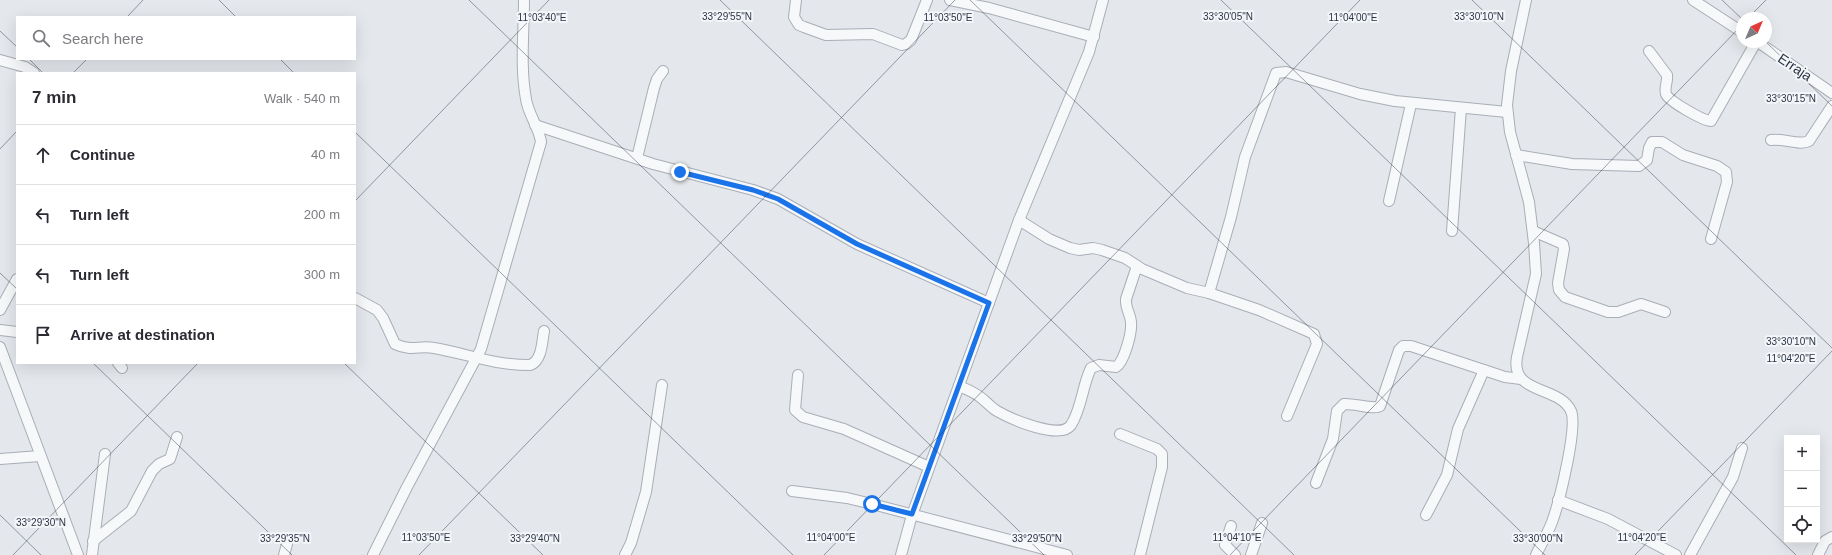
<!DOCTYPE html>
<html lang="en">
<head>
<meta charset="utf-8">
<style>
	:root { --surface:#fff; --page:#f2f2f3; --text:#2b2b33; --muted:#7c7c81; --line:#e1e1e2 }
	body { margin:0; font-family:Arial,sans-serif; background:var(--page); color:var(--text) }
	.controls { position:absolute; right:12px; bottom:12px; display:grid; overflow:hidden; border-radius:0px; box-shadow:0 4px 16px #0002 }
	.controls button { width:36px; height:36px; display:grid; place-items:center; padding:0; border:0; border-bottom:1px solid var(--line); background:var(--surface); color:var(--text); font:20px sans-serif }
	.compass { position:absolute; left:1736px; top:12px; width:36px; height:36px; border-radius:50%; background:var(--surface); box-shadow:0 4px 16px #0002; rotate:44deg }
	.stop { position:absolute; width:12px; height:12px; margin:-9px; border:3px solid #1a73e8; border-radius:50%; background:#fff }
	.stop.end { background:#1a73e8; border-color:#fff; box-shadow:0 1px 4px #0008 }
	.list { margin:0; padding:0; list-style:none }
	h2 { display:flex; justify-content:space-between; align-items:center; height:52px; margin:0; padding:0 16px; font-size:17px }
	h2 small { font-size:13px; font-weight:400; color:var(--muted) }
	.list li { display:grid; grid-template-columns:26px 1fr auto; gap:12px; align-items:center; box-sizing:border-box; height:60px; padding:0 16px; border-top:1px solid var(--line) }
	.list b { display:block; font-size:15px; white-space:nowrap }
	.list em { font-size:13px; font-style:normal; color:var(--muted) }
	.icon { flex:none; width:22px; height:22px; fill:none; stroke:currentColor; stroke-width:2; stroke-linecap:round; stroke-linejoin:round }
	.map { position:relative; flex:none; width:1832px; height:555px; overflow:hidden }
	.search { position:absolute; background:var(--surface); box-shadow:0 4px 16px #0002; left:16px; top:16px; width:340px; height:44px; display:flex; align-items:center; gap:10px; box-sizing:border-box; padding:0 14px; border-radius:0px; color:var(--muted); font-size:15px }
	.panel { position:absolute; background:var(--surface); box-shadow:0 4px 16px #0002; left:16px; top:72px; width:340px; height:292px; border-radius:0px }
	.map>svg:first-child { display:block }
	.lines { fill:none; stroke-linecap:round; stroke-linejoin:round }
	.minor-casing { stroke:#a9aeb7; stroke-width:12 }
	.minor { stroke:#f7f8fa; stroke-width:10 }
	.route { stroke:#1a73e8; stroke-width:5 }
	.ticks { fill:none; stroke:#2b3445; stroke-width:1; stroke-opacity:0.45 }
	.labels { text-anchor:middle; stroke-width:4; stroke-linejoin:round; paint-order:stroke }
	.street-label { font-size:14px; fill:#2b3445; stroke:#f4f6f9 }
	.ticks-label { font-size:10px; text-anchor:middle; fill:#2b3445; stroke:#f4f6f9; stroke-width:4; stroke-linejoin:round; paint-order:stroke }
</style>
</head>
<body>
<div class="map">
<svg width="1832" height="555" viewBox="0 0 1832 555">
	<rect width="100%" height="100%" fill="#e4e7ec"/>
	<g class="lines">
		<defs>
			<g id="minor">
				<path d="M796 0 794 17 799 25 804 27 826 35 873 34 902 45 906 44 911 40 927 0"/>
				<path d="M950 0 989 8 1094 37"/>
				<path d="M1526 0 1511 71 1507 105 1510 132 1529 202 1534 243 1536 274 1517 357C1510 395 1559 385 1571 411 1578 427 1559 503 1552 522 1548 533 1541 544 1536 555"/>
				<path d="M1693 0 1742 32"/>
				<path d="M1758 42 1832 93"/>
				<path d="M1649 51 1667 75C1668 81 1664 88 1666 94 1668 101 1704 121 1711 121L1756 42"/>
				<path d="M0 60 25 67 34 73"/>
				<path d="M535 125 653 164 753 190 778 199 857 244 989 303"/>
				<path d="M1771 140C1783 138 1799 146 1809 141L1832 106"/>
				<path d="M1516 155 1572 164 1639 166 1647 160 1649 148 1652 142H1662L1683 155 1717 166 1726 172 1727 182 1711 239"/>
				<path d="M637 158 654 88 657 79 663 71"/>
				<path d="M1389 201 1411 104"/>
				<path d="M1019 220 1049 239 1070 248 1079 250 1093 248 1102 250 1125 258 1142 269 1187 288 1209 293 1259 310 1314 334 1317 344 1287 416"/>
				<path d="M1452 231 1461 108"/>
				<path d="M1533 231 1563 244 1564 249 1558 283 1559 290 1565 297 1608 312H1618L1641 304 1665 312"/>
				<path d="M1209 293 1231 217 1245 157 1276 73 1286 72 1360 94 1395 101 1507 112"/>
				<path d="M355 298 377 310 383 318 395 344C412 352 419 345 434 348 469 354 492 365 530 365 542 361 542 342 544 331"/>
				<path d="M0 310 17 279"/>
				<path d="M0 330 17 332"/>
				<path d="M0 347 78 555"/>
				<path d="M118 363 122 368"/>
				<path d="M798 375 795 410 803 417 844 429 929 467"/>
				<path d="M959 386C966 389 974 392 980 397 986 401 990 407 997 411 1009 418 1060 441 1071 425 1082 408 1082 386 1091 368L1099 365 1116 367C1124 362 1132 333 1131 323 1131 315 1125 308 1126 299L1137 266"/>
				<path d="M1120 434 1157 449 1162 454V467L1140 555"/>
				<path d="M0 459 40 456"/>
				<path d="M1316 483 1333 439 1337 411 1344 404C1353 403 1374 410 1380 406L1399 350 1403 346H1411L1505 377 1521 379"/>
				<path d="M792 491 847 498 872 504 1067 555"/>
				<path d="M1558 500 1608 519 1676 555"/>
				<path d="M1426 515 1447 475 1458 429 1484 370"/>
				<path d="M1231 526 1225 545 1235 555"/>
				<path d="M93 541 131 511 152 471 159 464 170 459 177 437"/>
				<path d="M92 555 105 454"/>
				<path d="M284 555 287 544"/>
				<path d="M373 555 407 487 481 349 541 142C539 127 528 114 526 99 520 67 524 32 524 0"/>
				<path d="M625 555 631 543 646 492 662 385"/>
				<path d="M901 555 912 515 1019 220 1089 52 1103 0"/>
				<path d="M1251 555 1262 523"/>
				<path d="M1690 555 1733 477 1742 448"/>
				<path d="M1818 555 1825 541 1832 537"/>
			</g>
		</defs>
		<use href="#minor" class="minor-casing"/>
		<use href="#minor" class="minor"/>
	</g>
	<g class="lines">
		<path class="route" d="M680 172 753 190 778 199 857 244 989 303 912 514 872 504"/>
	</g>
	<path class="ticks" d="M219 0 236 17M469 0 1044 555M720 0 1294 555M970 0 1545 555M1221 0 1796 555M1472 0 1832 348M1722 0 1742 19M127 17 143 0M1748 18 1766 0M0 31 17 47M1766 42 1832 106M29 59 43 73M280 59 294 73M73 73 87 59M355 132 793 555M0 149 17 131M355 201 549 0M0 273 17 289M93 363 292 555M344 363 543 555M0 515 41 555M13 555 198 363M419 555 955 0M824 555 1360 0M1230 555 1742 25M1635 555 1832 351"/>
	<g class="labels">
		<g class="street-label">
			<text transform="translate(1795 67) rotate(34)" y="5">Erraja</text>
		</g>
	</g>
	<g class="ticks-label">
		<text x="727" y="20">33°29'55"N</text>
		<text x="1228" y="20">33°30'05"N</text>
		<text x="1479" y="20">33°30'10"N</text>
		<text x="542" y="21">11°03'40"E</text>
		<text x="948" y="21">11°03'50"E</text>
		<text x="1353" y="21">11°04'00"E</text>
		<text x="1791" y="102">33°30'15"N</text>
		<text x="1791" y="345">33°30'10"N</text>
		<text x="1791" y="362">11°04'20"E</text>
		<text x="41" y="526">33°29'30"N</text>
		<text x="426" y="541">11°03'50"E</text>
		<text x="831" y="541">11°04'00"E</text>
		<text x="1237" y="541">11°04'10"E</text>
		<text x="1642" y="541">11°04'20"E</text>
		<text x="285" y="542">33°29'35"N</text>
		<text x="535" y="542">33°29'40"N</text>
		<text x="1037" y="542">33°29'50"N</text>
		<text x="1538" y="542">33°30'00"N</text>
	</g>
</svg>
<div class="controls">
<button>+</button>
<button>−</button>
<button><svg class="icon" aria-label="locate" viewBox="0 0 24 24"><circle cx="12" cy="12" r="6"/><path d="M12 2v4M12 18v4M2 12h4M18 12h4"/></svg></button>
</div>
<svg class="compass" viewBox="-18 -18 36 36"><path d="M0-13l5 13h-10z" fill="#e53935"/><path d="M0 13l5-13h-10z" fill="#7c7c81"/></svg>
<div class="stop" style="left:872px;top:504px"></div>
<div class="stop end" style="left:680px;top:172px"></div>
<div class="search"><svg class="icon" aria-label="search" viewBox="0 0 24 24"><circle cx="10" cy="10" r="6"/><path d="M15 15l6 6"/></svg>Search here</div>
<section class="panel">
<h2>7 min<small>Walk · 540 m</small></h2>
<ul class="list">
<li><svg class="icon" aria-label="ahead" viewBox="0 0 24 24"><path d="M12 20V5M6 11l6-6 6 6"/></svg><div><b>Continue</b></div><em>40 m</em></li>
<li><svg class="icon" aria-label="left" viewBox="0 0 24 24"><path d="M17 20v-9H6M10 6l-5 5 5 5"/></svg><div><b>Turn left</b></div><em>200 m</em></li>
<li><svg class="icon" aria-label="left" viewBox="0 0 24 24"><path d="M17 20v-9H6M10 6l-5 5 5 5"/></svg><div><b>Turn left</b></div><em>300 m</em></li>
<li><svg class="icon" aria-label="arrive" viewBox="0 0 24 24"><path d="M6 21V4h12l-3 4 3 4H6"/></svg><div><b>Arrive at destination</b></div></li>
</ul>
</section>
</div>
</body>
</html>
